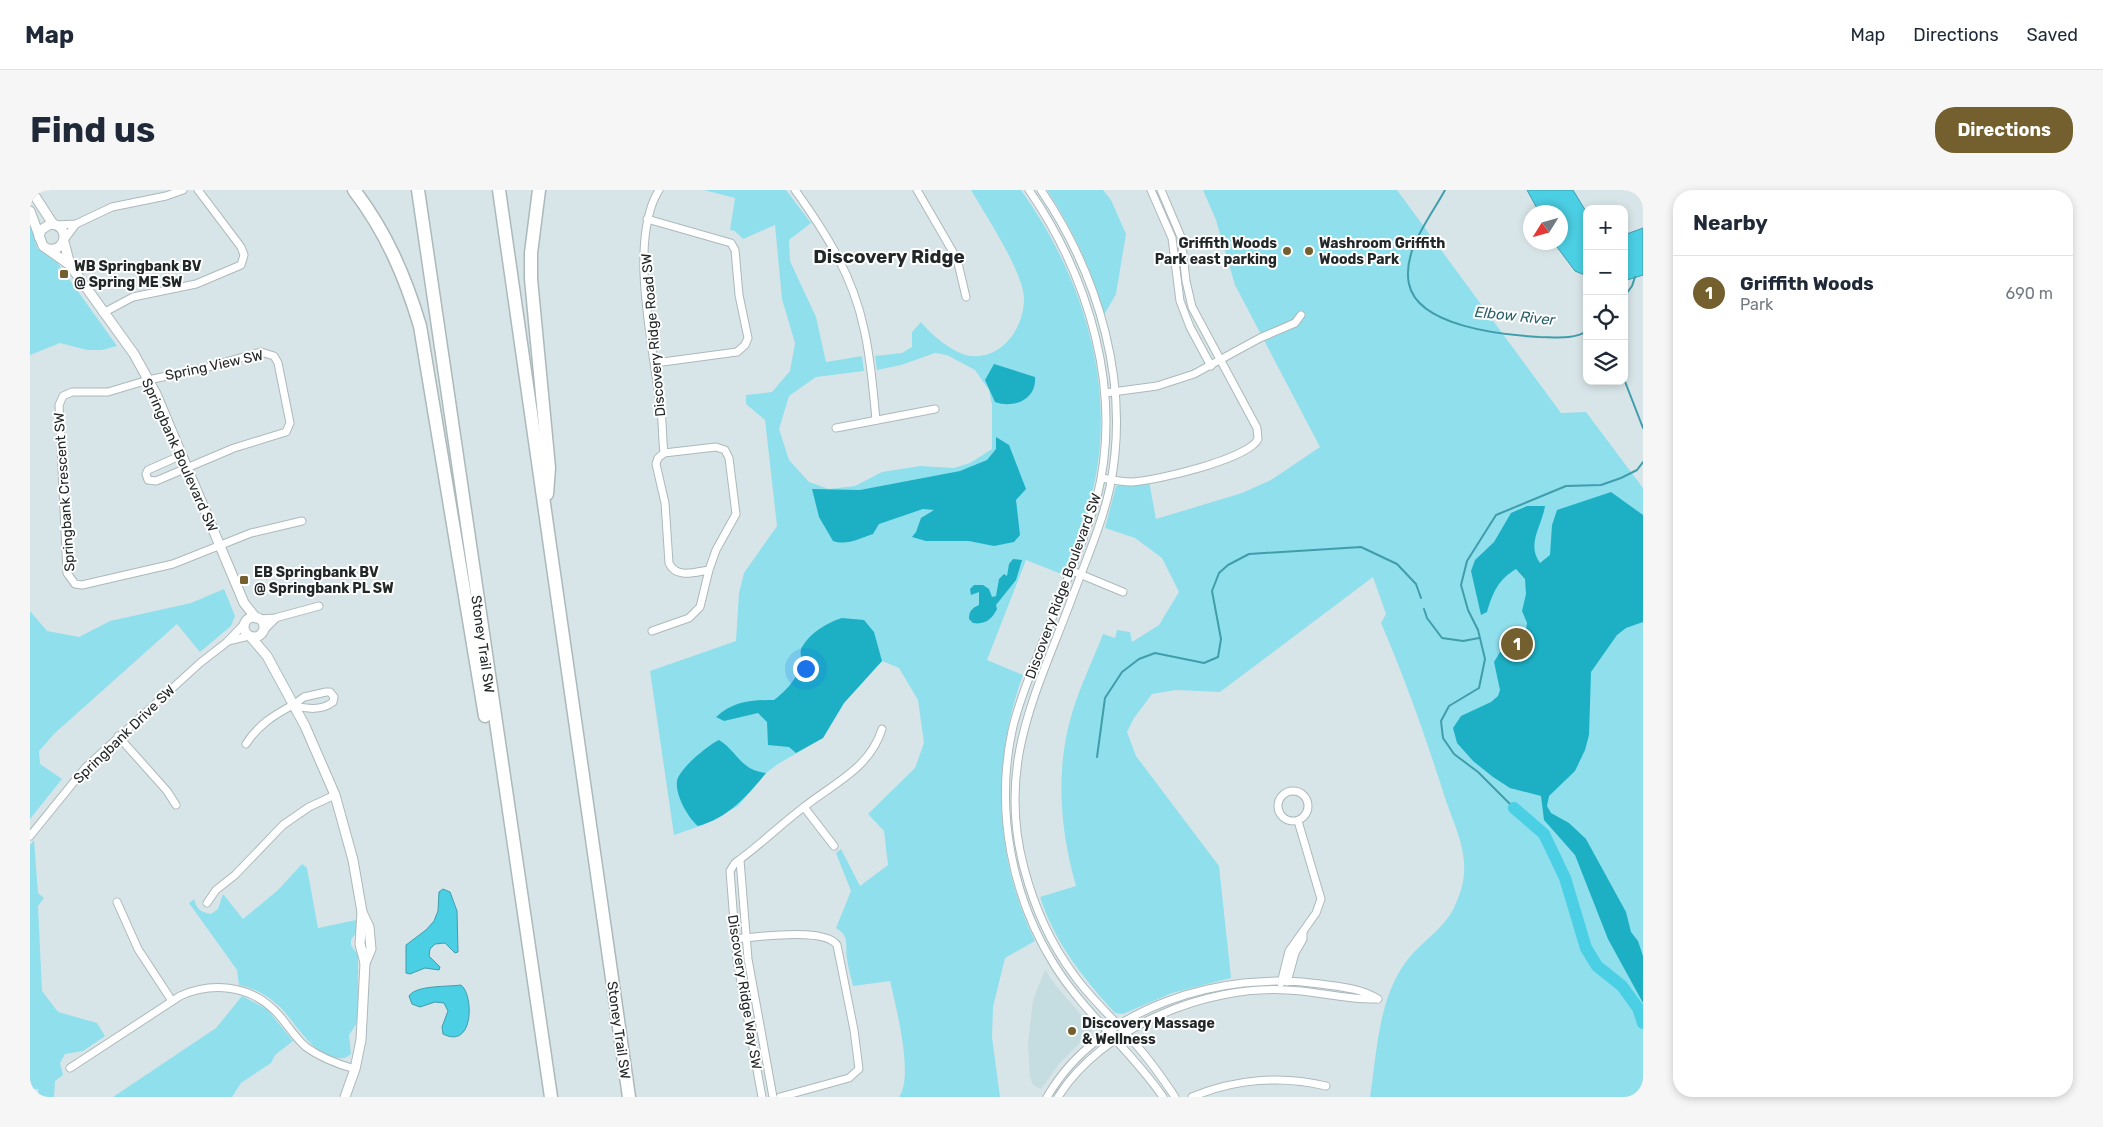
<!DOCTYPE html>
<html lang="en">
<head>
<meta charset="utf-8">
<style>
	:root { --surface:#fff; --page:#f6f6f7; --text:#1f2937; --muted:#747a83; --line:#e0e1e3; --accent:#745f2e }
	body { margin:0; font-family:Rubik,sans-serif; background:var(--page); color:var(--text) }
	.controls { position:absolute; right:15px; top:15px; display:grid; overflow:hidden; border-radius:10px; box-shadow:0 2px 8px #0003 }
	.controls button { width:45px; height:45px; display:grid; place-items:center; padding:0; border:0; border-bottom:1px solid var(--line); background:var(--surface); color:var(--text); font:25px sans-serif }
	.compass { position:absolute; left:1493px; top:15px; width:45px; height:45px; border-radius:50%; background:var(--surface); box-shadow:0 2px 8px #0003; rotate:233deg }
	.you { position:absolute; left:775px; top:478px; width:18px; height:18px; margin:-12px; border:4px solid #fff; border-radius:50%; background:#1a73e8; box-shadow:0 0 0 8px #1a73e833 }
	.badge { display:grid; place-items:center; width:32px; height:32px; border-radius:50%; background:var(--accent); color:#fff; font-size:16px; font-weight:700 }
	.pin { position:absolute; translate:-50% -50%; border:2px solid #fff; box-shadow:0 1px 5px #0006 }
	.list { margin:0; padding:0; list-style:none }
	h2 { display:flex; justify-content:space-between; align-items:center; height:65px; margin:0; padding:0 20px; font-size:21px }
	h2 small { font-size:16px; font-weight:400; color:var(--muted) }
	.list li { display:grid; grid-template-columns:32px 1fr auto; gap:15px; align-items:center; box-sizing:border-box; height:75px; padding:0 20px; border-top:1px solid var(--line) }
	.list b { display:block; font-size:19px; white-space:nowrap }
	.list p { margin:0; font-size:16px; white-space:nowrap; color:var(--muted) }
	.list em { font-size:16px; font-style:normal; color:var(--muted) }
	.icon { flex:none; width:28px; height:28px; fill:none; stroke:currentColor; stroke-width:2; stroke-linecap:round; stroke-linejoin:round }
	.map { position:relative; flex:none; width:1613px; height:907px; overflow:hidden; border-radius:20px }
	header { display:flex; align-items:center; gap:30px; box-sizing:border-box; height:70px; padding:0 25px; background:var(--surface); border-bottom:1px solid var(--line) }
	header strong { font-size:24px }
	nav { display:flex; gap:28px; margin-inline-start:auto; font-size:18px }
	.intro { display:flex; align-items:center; justify-content:space-between; box-sizing:border-box; height:120px; padding:0 30px }
	h1 { margin:0; font-size:35px }
	.button { padding:12px 22px; border-radius:20px; background:var(--accent); color:#fff; font-size:18px; font-weight:700 }
	main { display:flex; gap:30px; padding:0 30px }
	aside { flex:1; background:var(--surface); border-radius:20px; box-shadow:0 2px 8px #0003 }
	.map>svg:first-child { display:block }
	.built { fill:#c5dce0 }
	.green { fill:#90dfed }
	.forest { fill:#1db0c5 }
	.water { fill:#4bcfe4; stroke:#3f9dac }
	.lines { fill:none; stroke-linecap:round; stroke-linejoin:round }
	.stream { stroke:#3f9dac; stroke-width:2 }
	.river { stroke:#4bcfe4; stroke-width:12 }
	.minor-casing { stroke:#acb9bb; stroke-width:9 }
	.tertiary-casing { stroke:#acb9bb; stroke-width:11 }
	.motorway-casing { stroke:#acb9bb; stroke-width:15 }
	.minor { stroke:#fff; stroke-width:7 }
	.tertiary { stroke:#fff; stroke-width:9 }
	.motorway { stroke:#fff; stroke-width:12 }
	.poi-dot { fill:#745f2e; stroke:#fff; stroke-width:2 }
	.labels { text-anchor:middle; stroke-width:4; stroke-linejoin:round; paint-order:stroke }
	.poi-label { font-size:14px; font-weight:bold; fill:#222728; stroke:#fff; text-anchor:start }
	.street-label { font-size:14px; fill:#222728; stroke:#fff }
	.water-label { font-size:15px; font-style:italic; fill:#2b616a; stroke:#fff }
	.district-label { font-size:19px; font-weight:bold; fill:#222728; stroke:#fff }
</style>
</head>
<body>
<header>
<strong>Map</strong>
<nav><a>Map</a><a>Directions</a><a>Saved</a></nav>
</header>
<div class="intro"><h1>Find us</h1><a class="button">Directions</a></div>
<main>
<div class="map">
<svg width="1613" height="907" viewBox="0 0 1613 907">
	<rect width="100%" height="100%" fill="#d8e5e8"/>
	<path class="built" d="M1015 780 1026 796 1064 839 1029 874 1011 899 1003 895 1000 887 998 853 1003 810Z"/>
	<g class="green">
		<path d="M674 0H756L781 33 759 50 760 71 786 127 796 172 832 166 834 181 786 187 759 206 749 239 759 270 779 292 799 299 825 296 852 282 890 276 924 278 940 273 962 259V215L959 200 945 180 917 165 905 163 871 175 847 180 845 166 872 163 882 157V142L891 132C901 145 924 164 941 166 973 169 994 137 994 109 994 83 955 24 941 0H991C1048 80 1083 181 1067 279 1061 316 1047 351 1034 385L996 370 957 470 993 485C961 573 964 666 1005 751L975 768 963 817 962 847 970 907H869C884 886 866 817 860 791L823 796C821 787 818 778 817 769 815 755 820 746 806 738L821 701 806 663 811 659 830 696 858 675 854 641 838 624 885 578 894 553 888 510 869 478 852 471 814 513 793 548 748 574 736 583 708 616 673 635 644 645 620 481 706 451 709 403 714 383 747 336 735 230 716 214V205L742 202 760 181 765 153 752 109 745 35 713 49 705 41 700 40 705 8Z"/>
		<path d="M1017 0H1073L1081 10 1096 44 1086 104 1074 125C1062 80 1043 40 1017 0Z"/>
		<path d="M1173 0H1367L1531 223 1556 222 1613 298V907H1340C1347 862 1348 811 1375 773 1391 751 1416 739 1426 713 1432 700 1435 687 1434 673 1433 652 1423 631 1416 611 1397 551 1376 491 1351 433L1356 424 1343 387 1190 502 1146 500 1122 504 1104 528 1097 542 1106 566 1189 676 1201 788 1142 803 1093 824 1085 823C1053 788 1025 753 1010 707L1046 696C1030 640 1025 580 1042 523 1050 496 1063 470 1073 444L1085 448 1087 440 1100 442 1102 452 1129 435 1149 402 1132 368 1105 348 1075 338 1086 296 1119 291 1126 329 1212 303 1241 290 1290 257 1205 95 1186 30Z"/>
		<path d="M0 31 7 58 27 72 87 156 72 160H57L30 153 0 165Z"/>
		<path d="M194 399 205 426 201 436 170 462 147 434 25 543 9 561 10 574 32 589 0 629V421L17 441 49 447 80 431 161 413Z"/>
		<path d="M4 650 8 703 14 708 8 716 12 801 28 822 67 833 75 846 53 861 35 864 30 873 33 885 25 891 24 907H9L8 899H0V655Z"/>
		<path d="M272 674 277 678 288 738 326 730 327 741 321 750V755L328 765V826L327 833 319 845 321 864 315 868C285 871 267 834 250 817 238 806 225 798 209 795L207 780 159 713 164 709C167 720 171 722 181 724L188 719 193 704 213 729 248 700Z"/>
		<path d="M212 806 237 819 263 851 245 865 241 873 211 893 202 907H83L186 838Z"/>
	</g>
	<g class="forest">
		<path d="M964 174 1005 187C1007 209 984 219 965 212L955 190Z"/>
		<path d="M966 247 979 255 996 299 986 310 990 345 984 352 964 356 939 351H896L882 347 886 342 891 328 904 320 893 319 849 334 843 344C830 348 817 356 803 351L789 327 782 299 830 300 930 281 957 270 966 259Z"/>
		<path d="M1581 302 1613 325V432L1596 438 1587 445 1561 482 1559 545 1555 560 1545 581 1519 606 1517 616 1521 623 1539 633 1556 649 1596 722 1601 742 1608 751 1613 766V813L1578 749 1545 665 1514 630 1511 606 1480 598 1463 587 1443 571 1427 553 1423 538 1431 526 1461 512 1468 506 1470 500 1464 472 1470 462 1493 459 1497 433 1492 421 1496 404 1495 389 1486 379C1468 390 1463 402 1457 422L1451 425 1441 381 1445 370 1464 352 1481 323 1497 316H1515C1512 336 1496 354 1510 373L1520 365 1522 335 1527 320Z"/>
		<path d="M983 369 992 370 986 390 966 415 967 419C962 429 955 435 943 433L939 429C939 421 942 418 949 415V402L941 405 940 399 944 395H953L959 399 962 407 966 406 969 389 974 384 977 386 979 374Z"/>
		<path d="M812 428 834 430 844 442 852 471 814 513 793 548 766 563 759 557 738 555 737 532 728 523 694 531 686 527C704 511 721 510 744 510 755 502 769 487 771 473 772 467 769 462 772 457 780 443 796 433 812 428Z"/>
		<path d="M689 550C708 562 710 580 736 583 717 606 698 628 668 636 658 628 645 605 647 591 649 579 678 555 689 550Z"/>
	</g>
	<g class="water">
		<path d="M1497 0H1543L1557 23V86L1545 81 1524 53 1530 52V22H1509Z"/>
		<path d="M1613 38V85L1594 91V45Z"/>
		<path d="M413 699 420 702 427 721 428 762 425 763 415 753 405 754 400 759 399 766 410 777 409 780 395 778 380 784 376 783V755L396 740 404 731 408 721 409 702Z"/>
		<path d="M431 795C444 805 444 860 413 844L412 837 418 821 414 813 405 812 390 817 382 814 379 806C386 795 417 797 431 795Z"/>
	</g>
	<g class="lines">
		<g class="stream">
			<path d="M1415 0C1400 28 1372 61 1379 94 1388 137 1474 145 1509 147 1524 147 1544 150 1557 141"/>
			<path d="M1594 107 1602 96 1605 87"/>
			<path d="M1594 189 1613 238"/>
			<path d="M1394 419 1397 428 1412 448 1433 451 1449 448"/>
			<path d="M1067 567 1075 508 1092 482 1109 469 1125 463 1174 473 1188 467 1191 449 1182 401 1189 383 1198 375 1219 364 1331 357 1367 374 1386 394 1391 408"/>
			<path d="M1484 618 1448 582 1424 564 1413 548 1411 531 1419 516 1449 498 1455 469 1448 440 1438 420 1431 395 1437 371 1466 325 1536 296 1571 295 1591 288 1607 280 1613 272"/>
		</g>
		<path class="river" d="M1484 618 1514 644 1535 688 1556 758 1567 776 1592 796 1608 818 1613 833"/>
		<defs>
			<g id="minor">
				<path d="M629 0C598 50 623 156 630 214 633 230 632 247 634 263"/>
				<path d="M765 0C796 43 823 86 834 139 841 169 843 200 846 230"/>
				<path d="M887 0 927 69 936 107"/>
				<path d="M999 0C1060 89 1094 204 1066 311 1050 361 1029 410 1010 459 1000 486 988 513 982 541 965 621 982 708 1025 776 1055 824 1101 860 1133 907"/>
				<path d="M1011 0C1069 86 1101 194 1080 297 1072 334 1056 370 1043 405 1008 500 966 572 994 678 1004 716 1020 753 1044 785 1060 808 1082 827 1100 848 1117 866 1131 886 1145 907"/>
				<path d="M1121 0 1142 48 1150 111 1160 137 1181 176"/>
				<path d="M617 29 701 53 705 60 709 105 718 148 715 155 707 162 625 173"/>
				<path d="M26 35 46 34 82 17 136 6 153 0"/>
				<path d="M34 50 46 34"/>
				<path d="M73 123 103 107 166 94 211 75 214 65 211 57 168 0"/>
				<path d="M1075 203 1127 196 1164 184 1230 148 1265 133 1271 125"/>
				<path d="M806 238 905 219"/>
				<path d="M152 265 118 280 116 284 118 290 126 291 204 258 256 242 260 233 248 173 244 166 231 162 175 178 118 190 78 202H42L33 206 29 215 37 383 45 394 52 395 143 374 221 343 272 331"/>
				<path d="M1072 288C1082 290 1092 292 1102 292 1125 291 1219 269 1228 249L1227 238 1162 117 1156 91 1151 47 1131 0"/>
				<path d="M1040 380 1093 402"/>
				<path d="M229 429 245 428 289 416"/>
				<path d="M233 441 245 429"/>
				<path d="M622 441 659 428 670 417 679 380 686 360 706 324 699 268 695 260 686 257 634 263 628 268 626 274 635 313 639 373C646 389 665 382 679 380"/>
				<path d="M198 451 219 446"/>
				<path d="M296 502H300L304 507 303 512C291 521 277 519 263 515L274 507Z"/>
				<path d="M88 546 137 601 146 615"/>
				<path d="M216 554C228 535 244 525 263 515"/>
				<circle cx="1263" cy="616" r="15"/>
				<path d="M774 617 804 656"/>
				<path d="M0 646 56 577 170 473 197 452 215 433"/>
				<path d="M710 670 718 769 743 907"/>
				<path d="M87 712 108 759 142 811"/>
				<path d="M177 713 186 700 205 685 253 635 279 617 305 605"/>
				<path d="M705 749C726 747 795 737 807 755L824 840 829 879 819 888 750 907"/>
				<path d="M1257 792 1265 763 1273 749V743"/>
				<path d="M1251 793 1259 761 1286 723 1291 709 1268 631"/>
				<path d="M40 878 150 806C181 792 218 795 243 819 256 831 263 846 276 857 291 868 307 874 325 879"/>
				<path d="M732 907 707 770 700 681 705 673C729 656 750 635 774 617 804 593 840 578 852 539"/>
				<path d="M1017 907C1069 817 1192 780 1290 794 1311 797 1330 798 1348 809"/>
				<path d="M1028 907C1072 837 1176 795 1257 800 1287 801 1317 810 1347 809"/>
				<path d="M1162 907C1204 889 1252 885 1296 896"/>
			</g>
			<g id="tertiary">
				<path d="M1 0 23 34"/>
				<path d="M0 21 13 56 40 75"/>
				<path d="M9 47 11 40 20 34C40 34 38 62 18 59"/>
				<path d="M34 52 40 75 104 164 126 204 214 413 226 428"/>
				<circle cx="224" cy="437" r="10"/>
				<path d="M220 446 237 466 275 536 305 605 323 670 332 722 330 754 335 773"/>
				<path d="M315 907 325 879 331 850 335 773 341 759 339 737 332 722"/>
			</g>
			<g id="motorway">
				<path d="M324 0C356 42 375 86 390 136L455 526"/>
				<path d="M388 0 521 907"/>
				<path d="M469 0 599 907"/>
				<path d="M509 0 501 63V89L519 278 517 304"/>
			</g>
		</defs>
		<use href="#minor" class="minor-casing"/>
		<use href="#tertiary" class="tertiary-casing"/>
		<use href="#motorway" class="motorway-casing"/>
		<use href="#minor" class="minor"/>
		<use href="#tertiary" class="tertiary"/>
		<use href="#motorway" class="motorway"/>
	</g>
	<g class="poi-dot">
		<circle cx="1257" cy="61" r="5"/>
		<circle cx="1279" cy="61" r="5"/>
		<rect x="29" y="79" width="10" height="10" rx="2.5"/>
		<rect x="209" y="385" width="10" height="10" rx="2.5"/>
		<circle cx="1042" cy="841" r="5"/>
	</g>
	<g class="labels">
		<g class="poi-label">
			<text x="1247" y="58" text-anchor="end">Griffith Woods<tspan x="1247" dy="16">Park east parking</tspan></text>
			<text x="1289" y="58">Washroom Griffith<tspan x="1289" dy="16">Woods Park</tspan></text>
			<text x="44" y="81">WB Springbank BV<tspan x="44" dy="16">@ Spring ME SW</tspan></text>
			<text x="224" y="387">EB Springbank BV<tspan x="224" dy="16">@ Springbank PL SW</tspan></text>
			<text x="1052" y="838">Discovery Massage<tspan x="1052" dy="16">&amp; Wellness</tspan></text>
		</g>
		<g class="street-label">
			<text transform="translate(623 145) rotate(-95)" y="5">Discovery Ridge Road SW</text>
			<text transform="translate(184 175) rotate(-12)" y="5">Spring View SW</text>
			<text transform="translate(150 265) rotate(66)" y="5">Springbank Boulevard SW</text>
			<text transform="translate(34 302) rotate(-94)" y="5">Springbank Crescent SW</text>
			<text transform="translate(1033 396) rotate(-70)" y="5">Discovery Ridge Boulevard SW</text>
			<text transform="translate(453 454) rotate(82)" y="5">Stoney Trail SW</text>
			<text transform="translate(94 544) rotate(-44)" y="5">Springbank Drive SW</text>
			<text transform="translate(715 802) rotate(81)" y="5">Discovery Ridge Way SW</text>
			<text transform="translate(589 840) rotate(82)" y="5">Stoney Trail SW</text>
		</g>
		<g class="water-label">
			<text transform="translate(1485 126) rotate(6)" y="5">Elbow River</text>
		</g>
		<g class="district-label">
			<text x="859" y="73">Discovery Ridge</text>
		</g>
	</g>
</svg>
<div class="controls">
<button>+</button>
<button>−</button>
<button><svg class="icon" aria-label="locate" viewBox="0 0 24 24"><circle cx="12" cy="12" r="6"/><path d="M12 2v4M12 18v4M2 12h4M18 12h4"/></svg></button>
<button><svg class="icon" aria-label="layers" viewBox="0 0 24 24"><path d="M12 4l9 5-9 5-9-5zM3 14l9 5 9-5"/></svg></button>
</div>
<svg class="compass" viewBox="-18 -18 36 36"><path d="M0-13l5 13h-10z" fill="#e53935"/><path d="M0 13l5-13h-10z" fill="#747a83"/></svg>
<div class="you"></div>
<div class="pin badge" style="left:1487px;top:454px">1</div>
</div>
<aside>
<h2>Nearby<small></small></h2>
<ul class="list">
<li><span class="badge">1</span><div><b>Griffith Woods</b><p>Park</p></div><em>690 m</em></li>
</ul>
</aside>
</main>
</body>
</html>
